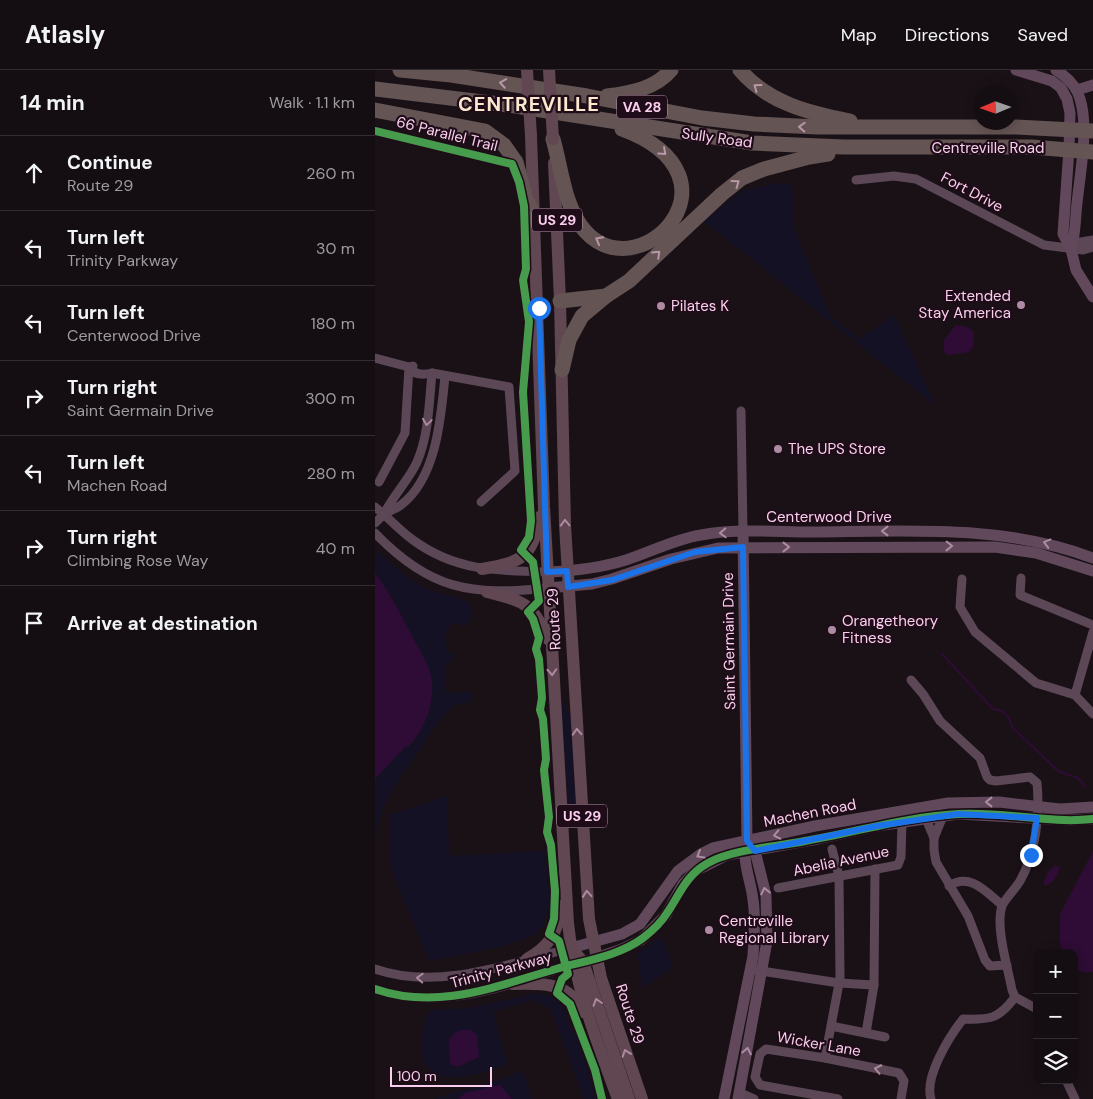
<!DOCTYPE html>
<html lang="en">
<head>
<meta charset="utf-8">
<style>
	:root { --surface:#140d11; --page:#1d161a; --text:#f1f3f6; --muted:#9d9c9f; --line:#332d31 }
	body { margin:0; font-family:"DM Sans",sans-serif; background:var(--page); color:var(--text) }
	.controls { position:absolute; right:15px; bottom:15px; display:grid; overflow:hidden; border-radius:10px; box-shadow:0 2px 12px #0003 }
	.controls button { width:45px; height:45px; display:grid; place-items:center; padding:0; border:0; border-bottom:1px solid var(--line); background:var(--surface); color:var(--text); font:25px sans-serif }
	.compass { position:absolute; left:598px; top:15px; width:45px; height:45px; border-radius:50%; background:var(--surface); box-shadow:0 2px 12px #0003; rotate:268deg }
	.scale { position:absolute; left:15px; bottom:12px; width:102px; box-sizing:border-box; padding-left:5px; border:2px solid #fcceee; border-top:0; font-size:14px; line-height:18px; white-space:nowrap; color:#fcceee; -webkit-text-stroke:4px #1e0d18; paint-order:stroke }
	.stop { position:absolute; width:15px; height:15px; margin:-11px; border:4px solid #1a73e8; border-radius:50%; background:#fff }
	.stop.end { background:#1a73e8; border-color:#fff; box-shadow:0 1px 5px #0008 }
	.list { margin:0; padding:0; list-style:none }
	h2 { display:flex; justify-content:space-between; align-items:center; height:65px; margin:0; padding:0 20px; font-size:21px }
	h2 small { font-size:16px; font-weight:400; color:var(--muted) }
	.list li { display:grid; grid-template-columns:32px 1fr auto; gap:15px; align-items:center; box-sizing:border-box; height:75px; padding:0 20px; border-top:1px solid var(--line) }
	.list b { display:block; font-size:19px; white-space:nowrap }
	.list p { margin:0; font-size:16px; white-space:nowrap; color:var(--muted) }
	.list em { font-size:16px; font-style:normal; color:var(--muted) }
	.icon { flex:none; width:28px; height:28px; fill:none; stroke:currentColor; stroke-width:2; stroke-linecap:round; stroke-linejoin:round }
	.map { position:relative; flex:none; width:718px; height:1029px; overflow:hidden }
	header { display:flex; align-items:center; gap:30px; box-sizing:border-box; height:70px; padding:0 25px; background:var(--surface); border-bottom:1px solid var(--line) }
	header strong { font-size:24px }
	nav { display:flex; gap:28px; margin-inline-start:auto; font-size:18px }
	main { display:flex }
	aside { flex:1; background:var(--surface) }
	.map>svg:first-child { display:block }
	.green { fill:#151125; fill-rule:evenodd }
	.water { fill:#2e0c35 }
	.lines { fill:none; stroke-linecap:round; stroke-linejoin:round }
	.stream { stroke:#2e0c35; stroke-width:2 }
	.street { stroke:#5b4756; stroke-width:9 }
	.secondary { stroke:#61495b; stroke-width:11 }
	.primary { stroke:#604752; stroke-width:12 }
	.highway { stroke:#645453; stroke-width:15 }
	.primary-bridge { stroke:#604752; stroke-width:12 }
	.cycleway-casing { stroke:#1e0d18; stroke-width:11 }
	.cycleway { stroke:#469c4c; stroke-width:8 }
	.oneway { stroke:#b897a8 }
	.oneway2 { stroke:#ac8aa2 }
	.oneway3 { stroke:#ae8aa0 }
	.oneway4 { stroke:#ae8ca4 }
	.route { stroke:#1a73e8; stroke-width:6 }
	.poi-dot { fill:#ad8ca3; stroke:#1e0d18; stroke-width:2 }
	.labels { text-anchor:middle; stroke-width:4.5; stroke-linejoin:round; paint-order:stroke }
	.shield { fill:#1e0d18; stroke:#b994ae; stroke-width:1 }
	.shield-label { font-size:14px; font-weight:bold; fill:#fcceee }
	.street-label { font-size:15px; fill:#fcceee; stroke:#1e0d18 }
	.poi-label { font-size:15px; fill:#fcceee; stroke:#1e0d18; text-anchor:start }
	.district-label { font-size:20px; font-weight:bold; letter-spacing:1px; fill:#fce7cf; stroke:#1e0d18 }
</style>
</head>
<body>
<header>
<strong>Atlasly</strong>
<nav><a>Map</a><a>Directions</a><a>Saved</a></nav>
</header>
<main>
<aside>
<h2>14 min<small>Walk · 1.1 km</small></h2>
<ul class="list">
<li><svg class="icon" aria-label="ahead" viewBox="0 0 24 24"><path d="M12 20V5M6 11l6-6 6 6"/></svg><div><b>Continue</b><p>Route 29</p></div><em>260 m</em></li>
<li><svg class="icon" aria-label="left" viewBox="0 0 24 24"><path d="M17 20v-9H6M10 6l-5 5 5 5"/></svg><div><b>Turn left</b><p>Trinity Parkway</p></div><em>30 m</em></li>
<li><svg class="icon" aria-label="left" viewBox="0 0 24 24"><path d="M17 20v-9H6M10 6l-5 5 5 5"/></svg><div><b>Turn left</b><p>Centerwood Drive</p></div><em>180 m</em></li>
<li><svg class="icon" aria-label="right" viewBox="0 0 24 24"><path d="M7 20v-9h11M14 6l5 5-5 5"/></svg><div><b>Turn right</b><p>Saint Germain Drive</p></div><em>300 m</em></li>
<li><svg class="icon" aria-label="left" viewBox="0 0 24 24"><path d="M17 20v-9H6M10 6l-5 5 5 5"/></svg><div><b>Turn left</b><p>Machen Road</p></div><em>280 m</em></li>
<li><svg class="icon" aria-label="right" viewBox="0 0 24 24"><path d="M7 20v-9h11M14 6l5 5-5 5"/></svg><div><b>Turn right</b><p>Climbing Rose Way</p></div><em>40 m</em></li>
<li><svg class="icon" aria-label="arrive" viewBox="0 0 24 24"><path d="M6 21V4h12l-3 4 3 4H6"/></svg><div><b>Arrive at destination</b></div></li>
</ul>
</aside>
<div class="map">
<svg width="718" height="1029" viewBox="0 0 718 1029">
	<rect width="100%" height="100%" fill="#1a1117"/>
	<g class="green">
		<path d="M402 113 416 114 419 136 418 156 455 246 484 269 519 245 561 336 329 151 367 121Z"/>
		<path d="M0 478C16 494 31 509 52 519 65 525 81 525 93 532 98 541 98 552 88 557L87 553 75 554V559L70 560 72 583 78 582 79 592 70 593 71 623 96 622 97 632 79 635 68 645 17 720 7 740 0 769V709L31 676 37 674 43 665 55 638 56 609 50 592 17 526 0 503Z"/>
		<path d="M186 627 196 649 202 761 193 737Z"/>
		<path d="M72 726 74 786 170 781 175 837 168 855 160 865 129 876 54 891 15 796V745Z"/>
		<path d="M287 867 298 897 268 918 262 883Z"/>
		<path d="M162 923C199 929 184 949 204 969L221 1029H209L176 939 157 930 118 942 133 995C105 1004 44 1026 47 973 47 960 48 950 56 940L94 938ZM85 960H95L102 965 75 994Z"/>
		<path d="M147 1000 157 1029H137V1027L90 1023 83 1029H59L129 1008Z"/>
	</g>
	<g class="water">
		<path d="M581 255 593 257 599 262 598 277 594 282 574 285 569 282V270Z"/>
		<path d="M0 503C14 521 24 541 35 562 41 574 49 586 54 599 63 625 52 658 33 677L31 676 0 709Z"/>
		<path d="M718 781V902L709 903 699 898V883H689L685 875V844Z"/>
		<path d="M680 795 685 798 680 809 672 816 668 814 673 802Z"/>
		<path d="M85 960H95L102 965 104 987 83 997 75 994C77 978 66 970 85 960Z"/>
		<path d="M125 1015 137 1029H83L90 1023Z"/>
	</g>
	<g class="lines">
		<path class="stream" d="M567 584 618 639C629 640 635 647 637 657L683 701 703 708 710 716"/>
		<g class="street">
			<path d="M481 110 519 106 541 109 669 175 708 180 718 177"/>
			<path d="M696 179 706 172 718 170"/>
			<path d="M0 288 34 297 38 296"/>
			<path d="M34 297C39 305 49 305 57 303L134 317 140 401 106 432"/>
			<path d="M57 303C54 333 54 364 42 392 35 408 18 426 9 444 14 441 21 439 26 435 62 408 66 346 70 306"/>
			<path d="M366 341 368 462"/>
			<path d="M4 412 30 363 34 297"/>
			<path d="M0 437C13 447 24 460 38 470 80 501 122 501 172 502"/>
			<path d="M0 453 9 444"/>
			<path d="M0 463C55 520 96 526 173 518"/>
			<path d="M646 508 645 525 718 555"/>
			<path d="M587 509 585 537 600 562 661 613 700 625"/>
			<path d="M718 562 700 625 718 644"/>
			<path d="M536 610 548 624 565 651 605 688 612 707 615 710 621 711 655 707 662 713C665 745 661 783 645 811 641 818 629 830 627 836 620 857 633 898 637 920L640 927 662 939"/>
			<path d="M551 749 559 768V780L561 792 593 846 610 890 615 896 632 895"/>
			<path d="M559 768 568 746"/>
			<path d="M574 816C595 802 611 822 627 835"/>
			<path d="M403 818 523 795 526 787 527 752"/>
			<path d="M0 899C63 921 133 894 196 878"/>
			<path d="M380 900 464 913 499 915"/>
			<path d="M0 919C67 943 135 914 199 894"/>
			<path d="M456 956 510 967"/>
			<path d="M491 963 499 915 500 799"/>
			<path d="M450 988 465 908 464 806 457 779"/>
			<path d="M691 1010 700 1029"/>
			<path d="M365 1023 379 1029"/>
			<path d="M463 1029 385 1015 380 1007 385 984 391 979 450 988 524 1003 529 1011 526 1029"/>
			<path d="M556 1029C549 1007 574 967 588 949 615 950 624 949 640 927"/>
		</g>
		<g class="secondary">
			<path d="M641 0 677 11 686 18 692 29 695 43 694 79 688 164 696 179 701 200 718 227"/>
			<path d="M681 0C692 7 702 17 705 29 714 57 705 104 702 133 700 149 701 163 696 179"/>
			<path d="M702 20 718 15"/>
			<path d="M172 502C199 501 225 498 251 490 276 482 300 469 326 465 362 458 401 462 437 462 531 461 628 454 718 488"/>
			<path d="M173 518 217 514 237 509 296 489 343 478 620 477 661 483 718 501"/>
			<path d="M196 878 247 864 265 854 303 801 326 784 338 778 440 756 573 733 624 732 685 739 718 737"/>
			<path d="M213 891 247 879 266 870 291 845 308 814 320 801 352 785 443 769 502 756 583 744 694 750 718 749"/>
			<path d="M349 1029 378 886C379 867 381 848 378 830 376 810 366 791 372 771L368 462"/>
			<path d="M363 1029 392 871 391 825 380 781 376 776"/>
		</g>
		<g class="primary">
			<path d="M156 66 169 437 193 853C199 914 222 972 243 1029"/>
			<path d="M179 93 185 231 190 455 214 849 226 908 267 1029"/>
			<path d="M107 499C149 491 155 489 166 446"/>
			<path d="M112 522C150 532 156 532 173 569"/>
			<path d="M196 878 208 892 254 1029"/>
			<path d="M152 889C175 876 183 862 186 836"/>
			<path d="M138 914C167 913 194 912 208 942"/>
		</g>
		<g class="highway">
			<path d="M25 0 76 5 212 26 327 48 379 54 443 57H641L718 61"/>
			<path d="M365 0C393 33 434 43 475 51"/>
			<path d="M0 19 133 35 377 73 469 77H657L718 82"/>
			<path d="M232 26C255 23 280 19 296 0"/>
			<path d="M0 40 110 61 129 75 141 92 151 129 160 148"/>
			<path d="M178 69C186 97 189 133 206 156 259 228 379 108 247 59"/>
			<path d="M185 231 231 226"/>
			<path d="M187 300 194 270 207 246 231 226 254 211 347 124 367 108 389 99 434 87 453 84"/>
		</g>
		<g class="primary-bridge">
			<path d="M152 0 156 66"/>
			<path d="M174 0 178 69"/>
		</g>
		<defs>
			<g id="cycleway">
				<path d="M0 61 137 94 144 112 149 136 151 199 148 210 154 252 148 322 156 451 154 467 146 480 158 492 164 531 153 542 158 549 164 568 161 579 164 589 167 628 165 640 168 649 171 689 169 700 174 747 172 762 176 775 180 821 179 849 174 864 184 871 193 904 187 909 182 923 195 934 220 1000 227 1029"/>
				<path d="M0 919C63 941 121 916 181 899 209 891 244 886 268 868 277 861 286 853 292 843 305 824 311 805 333 793 358 779 401 777 430 771 481 762 531 747 583 744 628 741 673 754 718 749"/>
			</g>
		</defs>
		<use href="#cycleway" class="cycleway-casing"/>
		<use href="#cycleway" class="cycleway"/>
	</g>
	<defs><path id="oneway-chevron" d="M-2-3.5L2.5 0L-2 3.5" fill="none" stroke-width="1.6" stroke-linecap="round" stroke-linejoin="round" transform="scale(1.25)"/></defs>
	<g class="oneway">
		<use href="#oneway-chevron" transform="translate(128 13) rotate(-171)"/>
		<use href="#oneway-chevron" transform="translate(382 17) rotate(-144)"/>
		<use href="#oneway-chevron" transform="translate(427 57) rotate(-177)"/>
		<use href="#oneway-chevron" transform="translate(288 82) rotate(42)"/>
		<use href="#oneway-chevron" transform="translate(361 113) rotate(-36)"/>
		<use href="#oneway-chevron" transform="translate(224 170) rotate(-152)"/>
		<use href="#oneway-chevron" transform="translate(282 184) rotate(-44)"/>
	</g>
	<g class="oneway2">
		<use href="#oneway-chevron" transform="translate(52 352) rotate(98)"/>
		<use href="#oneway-chevron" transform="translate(45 908) rotate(-177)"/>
		<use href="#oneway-chevron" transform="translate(503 999) rotate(-168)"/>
	</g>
	<g class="oneway3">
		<use href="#oneway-chevron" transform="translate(190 453) rotate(-92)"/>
		<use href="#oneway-chevron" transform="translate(177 602) rotate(87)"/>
		<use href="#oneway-chevron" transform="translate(202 662) rotate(-93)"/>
		<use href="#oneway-chevron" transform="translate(212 824) rotate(-95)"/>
		<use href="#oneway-chevron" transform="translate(222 932) rotate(-108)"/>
		<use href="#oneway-chevron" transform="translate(251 983) rotate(-109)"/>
	</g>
	<g class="oneway4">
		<use href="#oneway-chevron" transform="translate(510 461) rotate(-180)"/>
		<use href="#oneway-chevron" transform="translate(348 463) rotate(177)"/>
		<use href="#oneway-chevron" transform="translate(672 473) rotate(-165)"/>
		<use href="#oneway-chevron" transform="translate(574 476) rotate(1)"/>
		<use href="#oneway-chevron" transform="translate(411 477)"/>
		<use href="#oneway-chevron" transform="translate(614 732) rotate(-180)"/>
		<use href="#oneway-chevron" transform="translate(402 765) rotate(168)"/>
		<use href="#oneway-chevron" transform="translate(325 785) rotate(150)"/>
		<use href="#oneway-chevron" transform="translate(390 821) rotate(-102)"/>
		<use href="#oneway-chevron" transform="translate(372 981) rotate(-79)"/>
	</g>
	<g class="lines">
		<path class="route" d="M164 238 172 502 192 501 193 517 237 510 320 482 368 477 372 771 380 781 502 756 583 744 662 748 656 785"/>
	</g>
	<g class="poi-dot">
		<circle cx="646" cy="235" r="5"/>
		<circle cx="286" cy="236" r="5"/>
		<circle cx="403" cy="379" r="5"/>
		<circle cx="457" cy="560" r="5"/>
		<circle cx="334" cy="860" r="5"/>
	</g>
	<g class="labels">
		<g class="shield">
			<rect x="242" y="25.5" width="50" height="23" rx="4"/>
			<rect x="157" y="138.5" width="50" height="23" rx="4"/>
			<rect x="182" y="734.5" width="50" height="23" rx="4"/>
		</g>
		<g class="shield-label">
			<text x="267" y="42">VA 28</text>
			<text x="182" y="155">US 29</text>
			<text x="207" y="751">US 29</text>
		</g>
		<g class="street-label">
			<text transform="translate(72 64) rotate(14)" y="5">66 Parallel Trail</text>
			<text transform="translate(342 68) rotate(8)" y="5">Sully Road</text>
			<text x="613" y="83">Centreville Road</text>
			<text transform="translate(597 122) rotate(28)" y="5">Fort Drive</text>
			<text x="454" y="452">Centerwood Drive</text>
			<text transform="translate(179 549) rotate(-93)" y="5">Route 29</text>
			<text transform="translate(354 571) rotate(-91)" y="5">Saint Germain Drive</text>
			<text transform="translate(435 743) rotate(-11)" y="5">Machen Road</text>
			<text transform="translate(466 791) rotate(-12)" y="5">Abelia Avenue</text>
			<text transform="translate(126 900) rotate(-15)" y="5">Trinity Parkway</text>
			<text transform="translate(255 944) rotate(72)" y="5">Route 29</text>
			<text transform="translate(444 974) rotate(10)" y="5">Wicker Lane</text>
		</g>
		<g class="poi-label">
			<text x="636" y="231" text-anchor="end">Extended<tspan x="636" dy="17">Stay America</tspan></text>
			<text x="296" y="241">Pilates K</text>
			<text x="413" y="384">The UPS Store</text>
			<text x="467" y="556">Orangetheory<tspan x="467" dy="17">Fitness</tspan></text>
			<text x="344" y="856">Centreville<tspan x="344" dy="17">Regional Library</tspan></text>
		</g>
		<g class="district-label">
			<text x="154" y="41">CENTREVILLE</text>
		</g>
	</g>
</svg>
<div class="controls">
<button>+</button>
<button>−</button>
<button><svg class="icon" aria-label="layers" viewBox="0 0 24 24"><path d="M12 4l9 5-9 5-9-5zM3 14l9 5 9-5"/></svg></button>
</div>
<svg class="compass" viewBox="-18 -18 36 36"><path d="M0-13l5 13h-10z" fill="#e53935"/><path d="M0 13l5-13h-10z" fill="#9d9c9f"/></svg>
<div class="scale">100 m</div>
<div class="stop" style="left:164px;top:238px"></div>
<div class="stop end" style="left:656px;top:785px"></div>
</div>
</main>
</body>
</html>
